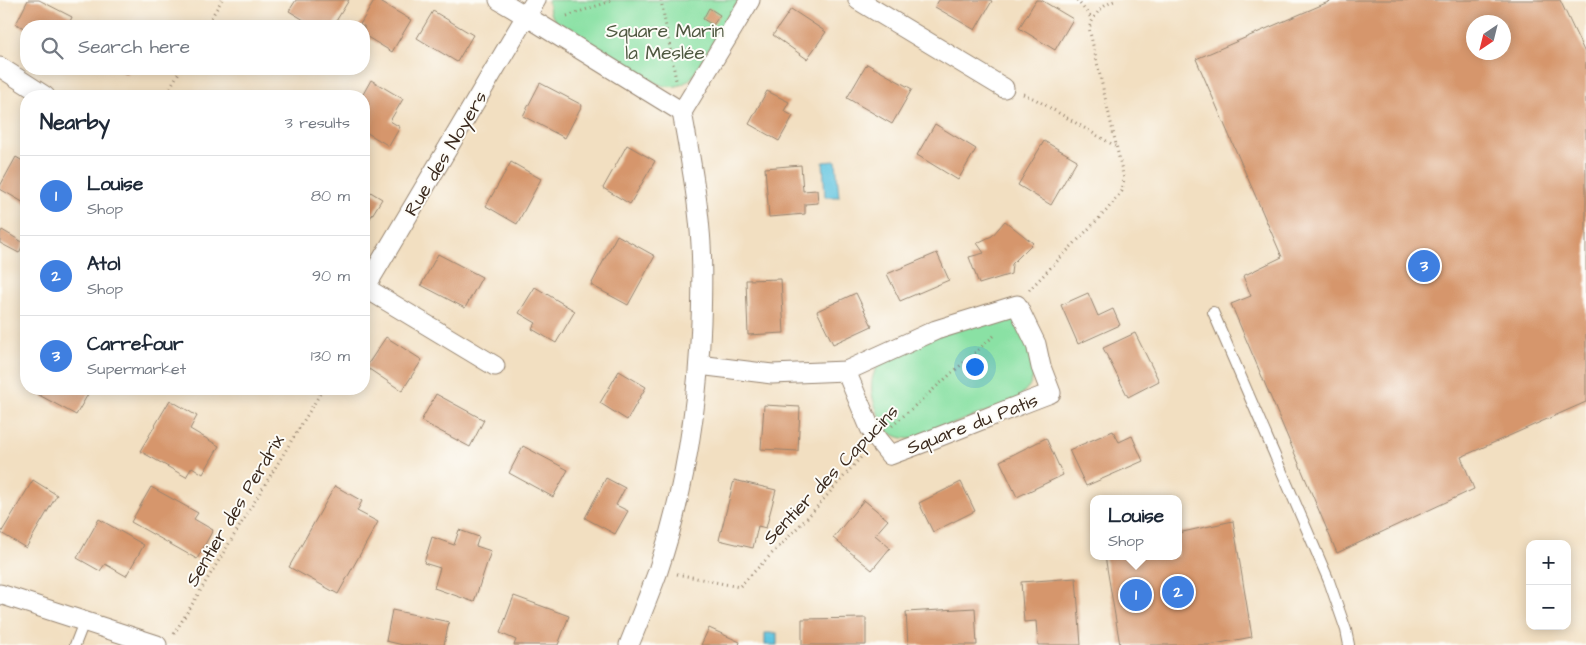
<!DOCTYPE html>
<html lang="en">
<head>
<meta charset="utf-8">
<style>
	:root { --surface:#fff; --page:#f2f2f3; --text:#1f2937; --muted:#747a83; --line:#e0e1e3; --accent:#2563eb }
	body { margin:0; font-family:"Architects Daughter",sans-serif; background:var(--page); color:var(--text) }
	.controls { position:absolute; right:15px; bottom:15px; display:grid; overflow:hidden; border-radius:10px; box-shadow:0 2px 12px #0003 }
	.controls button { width:45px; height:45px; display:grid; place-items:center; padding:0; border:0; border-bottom:1px solid var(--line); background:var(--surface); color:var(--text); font:25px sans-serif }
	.compass { position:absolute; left:1466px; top:15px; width:45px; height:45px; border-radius:50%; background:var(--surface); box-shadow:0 2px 12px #0003; rotate:215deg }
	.you { position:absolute; left:974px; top:366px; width:18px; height:18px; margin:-12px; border:4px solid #fff; border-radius:50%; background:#1a73e8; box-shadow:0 0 0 8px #1a73e833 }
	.badge { display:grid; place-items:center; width:32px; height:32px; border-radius:50%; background:var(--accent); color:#fff; font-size:16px; font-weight:700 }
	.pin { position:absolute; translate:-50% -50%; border:2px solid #fff; box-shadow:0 1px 5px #0006 }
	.popup { position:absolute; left:1090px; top:495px; width:92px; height:65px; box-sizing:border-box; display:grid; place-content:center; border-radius:10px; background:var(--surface); filter:drop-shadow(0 1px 4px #0005); font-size:16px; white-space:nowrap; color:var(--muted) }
	.popup b { font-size:19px; color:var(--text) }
	.popup::after { content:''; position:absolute; left:50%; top:100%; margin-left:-10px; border:10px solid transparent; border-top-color:var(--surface) }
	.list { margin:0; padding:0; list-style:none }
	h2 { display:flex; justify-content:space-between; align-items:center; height:65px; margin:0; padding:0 20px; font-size:21px }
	h2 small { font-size:16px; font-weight:400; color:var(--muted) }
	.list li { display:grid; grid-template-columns:32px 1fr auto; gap:15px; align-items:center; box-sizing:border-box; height:80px; padding:0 20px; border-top:1px solid var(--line) }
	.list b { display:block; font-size:19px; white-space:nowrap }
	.list p { margin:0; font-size:16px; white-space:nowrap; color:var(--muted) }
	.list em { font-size:16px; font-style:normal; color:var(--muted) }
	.icon { flex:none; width:28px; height:28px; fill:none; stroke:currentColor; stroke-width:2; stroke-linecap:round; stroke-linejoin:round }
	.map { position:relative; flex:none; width:1586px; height:645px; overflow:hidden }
	.search { position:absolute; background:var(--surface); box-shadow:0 2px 12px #0003; left:20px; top:20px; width:350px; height:55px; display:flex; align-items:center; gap:12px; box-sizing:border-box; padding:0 18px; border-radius:20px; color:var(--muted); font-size:19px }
	.panel { position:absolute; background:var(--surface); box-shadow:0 2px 12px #0003; left:20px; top:90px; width:350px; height:305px; border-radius:20px }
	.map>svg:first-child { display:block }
	.green { fill:#8ae1a4; stroke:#628661 }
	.water { fill:#62c5e0; stroke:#4e787f }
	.building { fill:#d6966c; fill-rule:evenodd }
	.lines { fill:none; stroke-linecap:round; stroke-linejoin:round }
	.lane-casing { stroke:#968470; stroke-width:12 }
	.street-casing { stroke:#968470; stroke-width:21 }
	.path { stroke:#968470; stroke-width:3; stroke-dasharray:1 4; stroke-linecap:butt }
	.lane { stroke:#fff; stroke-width:10 }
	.street { stroke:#fff; stroke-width:19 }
	.labels { text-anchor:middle; stroke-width:4; stroke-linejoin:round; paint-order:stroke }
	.park-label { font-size:19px; fill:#4f5840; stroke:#fdfcf7 }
	.street-label { font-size:19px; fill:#3b2a1e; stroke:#fdfcf7 }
</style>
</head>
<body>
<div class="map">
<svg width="1586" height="645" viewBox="0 0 1586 645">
	<rect width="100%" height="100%" fill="#fdfcf7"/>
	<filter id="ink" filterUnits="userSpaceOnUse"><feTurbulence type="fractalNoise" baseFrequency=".02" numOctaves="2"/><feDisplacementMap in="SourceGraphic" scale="10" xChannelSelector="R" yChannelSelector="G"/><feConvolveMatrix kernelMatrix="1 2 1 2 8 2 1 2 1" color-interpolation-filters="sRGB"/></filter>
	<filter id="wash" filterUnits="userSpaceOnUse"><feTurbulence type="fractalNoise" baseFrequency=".0096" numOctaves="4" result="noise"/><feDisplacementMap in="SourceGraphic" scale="20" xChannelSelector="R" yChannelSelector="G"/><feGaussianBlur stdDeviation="1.12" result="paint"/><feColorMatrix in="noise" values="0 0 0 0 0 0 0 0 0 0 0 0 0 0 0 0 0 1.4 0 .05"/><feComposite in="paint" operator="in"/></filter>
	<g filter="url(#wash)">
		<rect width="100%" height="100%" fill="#f2dfc1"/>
		<g class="green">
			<path d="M548 0H739L692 77C681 88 669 89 656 83L559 26 550 13Z"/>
			<path d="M1003 315 1021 324 1036 368 1030 385 1016 401 911 439C892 438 885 431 878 413 871 397 867 376 881 363 886 359 893 356 898 354 931 336 968 326 1003 315Z"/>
		</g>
		<g class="water">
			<path d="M836 161 839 197H825L823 162Z"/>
			<rect x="765" y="633" width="12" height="12"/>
		</g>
		<g id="blocks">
			<g class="building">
				<path d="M28 0H39L72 17 68 26H26V29L16 24Z"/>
				<path d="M296 0H349L333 26H314L289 11Z"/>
				<path d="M375 0H377L411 20 392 52 364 35V26H359Z"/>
				<path d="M939 0H990L992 1 975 30 935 7Z"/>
				<path d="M1036 0H1041L1073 19 1055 50 1019 28Z"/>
				<path d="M1333 0H1560L1586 55V402L1461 457 1474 489 1337 553 1231 304 1251 296 1243 276 1282 257 1196 59ZM1474 22H1504V52H1474Z"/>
				<path d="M709 8 720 15 713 25 703 19Z"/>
				<path d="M791 9 826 32 807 59 773 35Z"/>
				<path d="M433 11 473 35 457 62 417 38Z"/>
				<path d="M867 64 912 89 892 124 847 98Z"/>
				<path d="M117 69H130L127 74Z"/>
				<path d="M371 80 403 99 390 121 400 127 389 146 364 131V96H362Z"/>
				<path d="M540 83 582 105 565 138 523 116Z"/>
				<path d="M767 91 789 102 784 111 793 116 779 141 749 124Z"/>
				<path d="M935 124 976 149 958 180 917 155Z"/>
				<path d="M1044 141 1077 160 1051 205 1018 185Z"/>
				<path d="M627 145 655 161 630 204 603 188Z"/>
				<path d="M16 157 26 163V204L0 189V186Z"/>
				<path d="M511 162 541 179 517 224 486 206Z"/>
				<path d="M801 165 803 191 817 190 818 203 805 204V214L769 217 765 168Z"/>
				<path d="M364 188 382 199 364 228Z"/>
				<path d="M1005 221 1033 243 1012 264 1011 274 979 284 969 257 984 253 977 243 992 236Z"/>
				<path d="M2 230 24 243 19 253 0 243V234Z"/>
				<path d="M617 235 655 256 628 305 591 285Z"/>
				<path d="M937 253 949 280 900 301 887 274Z"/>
				<path d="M438 254 482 277 465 308 421 285Z"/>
				<path d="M781 279 784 333 748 335 746 280Z"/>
				<path d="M535 287 575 311 556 343 532 329 536 323 519 313Z"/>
				<path d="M856 293 872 326 833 344 817 311Z"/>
				<path d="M1088 293 1098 316 1113 309 1120 325 1078 344 1061 305Z"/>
				<path d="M1135 333 1159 381 1128 397 1103 348Z"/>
				<path d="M386 337 422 360 402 391 366 367Z"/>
				<path d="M619 371 646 387 627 420 600 403Z"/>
				<path d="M28 389H91L76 415Z"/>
				<path d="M436 394 484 420 470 447 421 421Z"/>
				<path d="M170 400 197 416 190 429 219 446 203 474 192 467 186 477 140 451Z"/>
				<path d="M764 405 800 407 798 451 761 449Z"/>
				<path d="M1113 431 1119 442 1132 436 1143 461 1086 486 1069 450Z"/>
				<path d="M1046 438 1063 475 1017 497 1000 461Z"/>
				<path d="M523 446 568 470 553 497 509 473Z"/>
				<path d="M606 478 625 488 616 505 628 511 615 534 585 518Z"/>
				<path d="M33 480 57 495 26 548 1 533Z"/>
				<path d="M734 480 776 490 766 528 758 526 753 548 719 540Z"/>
				<path d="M961 482 975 511 933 532 919 503Z"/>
				<path d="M335 486 362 501 357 511 378 522 338 594 289 567Z"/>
				<path d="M151 487 198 513 194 519 213 530 197 559 131 522Z"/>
				<path d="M864 500 888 520 875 535 890 548 872 570 833 538Z"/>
				<path d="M99 519 144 545 126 576 105 564 100 571 77 558Z"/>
				<path d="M1233 521 1252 637 1209 645H1120L1105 556H1178V533Z"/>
				<path d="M459 530 479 537 476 546 491 551 474 602 434 588 440 568 424 563 432 537 454 545Z"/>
				<path d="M1076 578 1081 645H1038L1036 621 1024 622 1021 582Z"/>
				<path d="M514 596 569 616 558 645H514L516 640 500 633Z"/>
				<path d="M975 608 977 645H908L906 612Z"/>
				<path d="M392 610 449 622 444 645H403L386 641Z"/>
				<path d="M866 618V645H802V619Z"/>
				<path d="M709 628 740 642 739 645H701Z"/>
			</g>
		</g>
	</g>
	<g filter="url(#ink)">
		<use href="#blocks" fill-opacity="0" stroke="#968470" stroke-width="1"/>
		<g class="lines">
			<defs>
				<g id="lane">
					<path d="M1213 312 1329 581 1346 630 1349 645"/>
					<path d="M75 645 84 622"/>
				</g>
				<g id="street">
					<path d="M536 0 526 16 682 112"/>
					<path d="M858 0 1004 88"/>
					<path d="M0 67 45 96"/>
					<path d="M682 112 750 0"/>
					<path d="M364 287 495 366"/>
					<path d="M365 288 526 16 499 0"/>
					<path d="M1017 305 1036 344 1041 367 1051 393C997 413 944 436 890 455L877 439 870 428 846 371 936 330Z"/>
					<path d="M699 365 772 374 846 371"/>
					<path d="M0 594 157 645"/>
					<path d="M629 645C639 620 649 596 658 571 685 490 698 406 701 322 702 292 703 261 700 231 697 191 689 151 682 112"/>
				</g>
			</defs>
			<use href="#lane" class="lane-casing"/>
			<use href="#street" class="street-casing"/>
			<g class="path">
				<path d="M661 0 676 80"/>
				<path d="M1077 0 1092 19"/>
				<path d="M567 16 614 0"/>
				<path d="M206 26 222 0"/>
				<path d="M1023 94 1035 99 1115 146"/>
				<path d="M165 96 181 69"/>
				<path d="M1029 290 1106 211 1122 191 1124 179 1089 28C1095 13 1102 5 1117 0"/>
				<path d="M364 321 368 314"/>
				<path d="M892 426 996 334"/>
				<path d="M677 574 739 587 806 519 863 455"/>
				<path d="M174 634 323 389"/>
			</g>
			<use href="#lane" class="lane"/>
			<use href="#street" class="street"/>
		</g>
	</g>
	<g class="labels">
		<g class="park-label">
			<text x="665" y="37">Square Marin<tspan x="665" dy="22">la Meslée</tspan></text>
		</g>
		<g class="street-label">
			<text transform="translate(445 153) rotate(-59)" y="7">Rue des Noyers</text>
			<text transform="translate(972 423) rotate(-21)" y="7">Square du Patis</text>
			<text transform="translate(830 474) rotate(-46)" y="7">Sentier des Capucins</text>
			<text transform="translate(234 510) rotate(-59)" y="7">Sentier des Perdrix</text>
		</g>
	</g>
</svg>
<div class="controls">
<button>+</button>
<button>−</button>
</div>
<svg class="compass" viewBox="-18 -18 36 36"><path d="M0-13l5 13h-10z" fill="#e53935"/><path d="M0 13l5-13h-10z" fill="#747a83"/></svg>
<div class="you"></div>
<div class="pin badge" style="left:1136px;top:595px;background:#3f7fe0">1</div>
<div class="popup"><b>Louise</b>Shop</div>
<div class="pin badge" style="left:1178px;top:592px;background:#3f7fe0">2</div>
<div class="pin badge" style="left:1424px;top:266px;background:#3f7fe0">3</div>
<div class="search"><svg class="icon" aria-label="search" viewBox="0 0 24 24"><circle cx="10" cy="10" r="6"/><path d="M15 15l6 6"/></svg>Search here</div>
<section class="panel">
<h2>Nearby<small>3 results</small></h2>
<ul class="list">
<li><span class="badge" style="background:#3f7fe0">1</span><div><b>Louise</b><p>Shop</p></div><em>80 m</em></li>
<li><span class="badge" style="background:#3f7fe0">2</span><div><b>Atol</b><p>Shop</p></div><em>90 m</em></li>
<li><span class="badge" style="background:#3f7fe0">3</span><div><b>Carrefour</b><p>Supermarket</p></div><em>130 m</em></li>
</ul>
</section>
</div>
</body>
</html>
